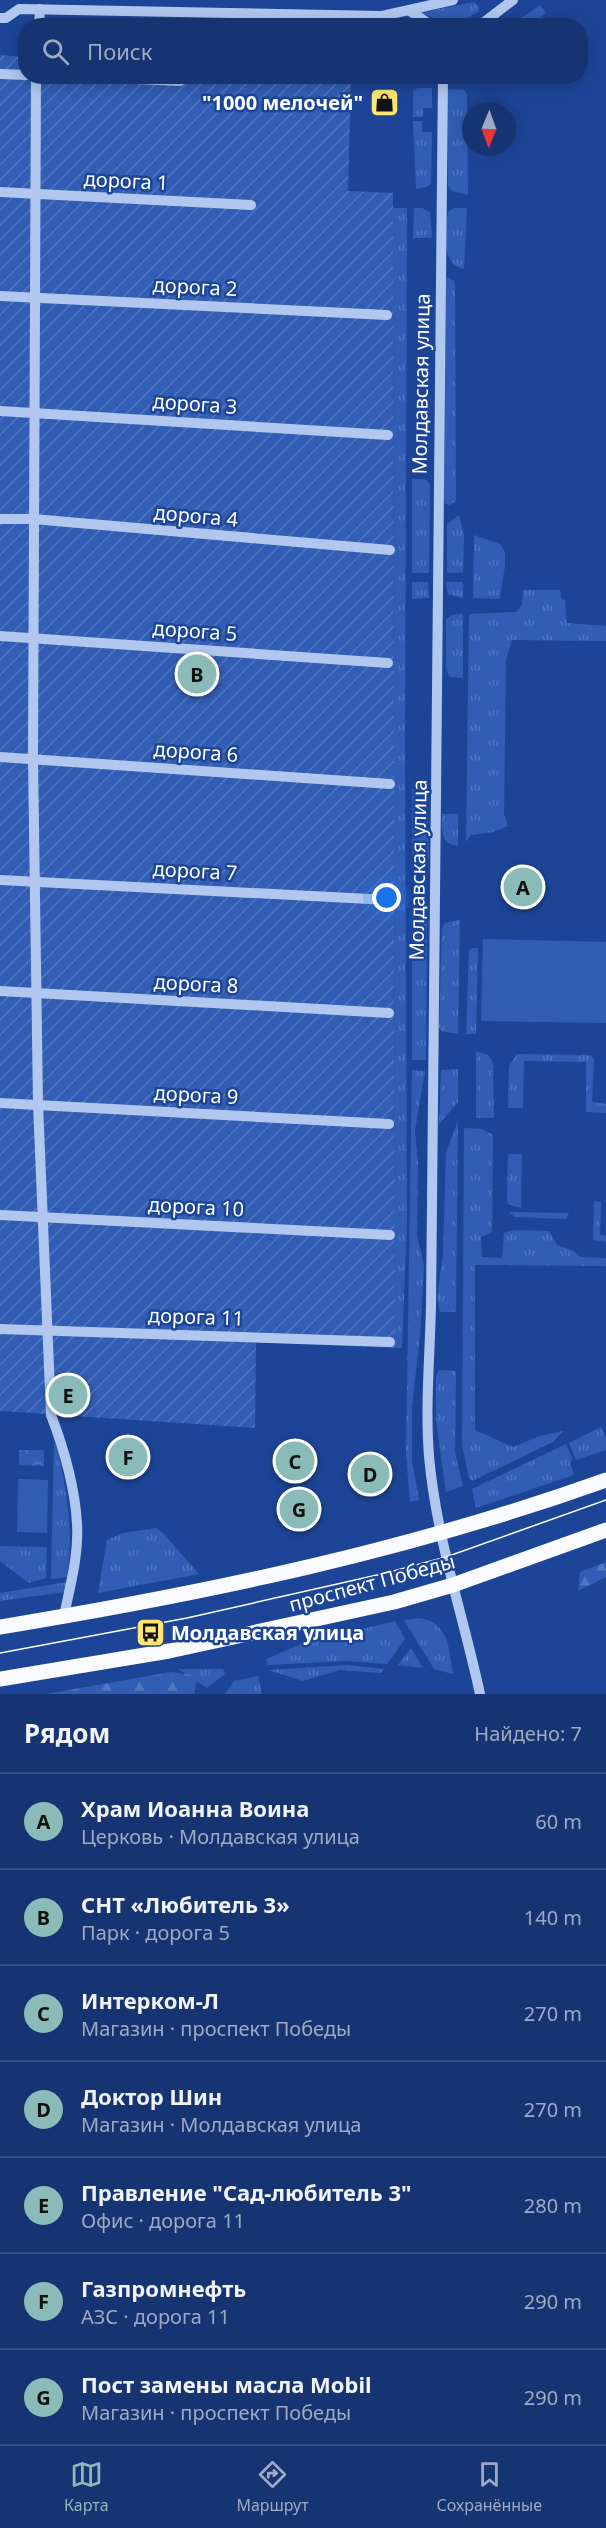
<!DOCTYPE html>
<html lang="ru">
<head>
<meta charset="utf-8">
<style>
	:root { --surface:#163471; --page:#1f3c76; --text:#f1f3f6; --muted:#9eaac3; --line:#354f84; --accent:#8bbbb9 }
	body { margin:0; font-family:"Noto Sans",sans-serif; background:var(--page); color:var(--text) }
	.compass { position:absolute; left:462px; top:102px; width:54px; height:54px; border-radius:50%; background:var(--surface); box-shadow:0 3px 15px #0003; rotate:181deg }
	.you { position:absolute; left:387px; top:898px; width:21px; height:21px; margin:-15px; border:4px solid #fff; border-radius:50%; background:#1a73e8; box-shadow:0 0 0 9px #1a73e833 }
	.badge { display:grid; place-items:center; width:39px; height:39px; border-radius:50%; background:var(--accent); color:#111; font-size:20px; font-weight:700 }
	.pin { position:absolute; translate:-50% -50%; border:3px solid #fff; box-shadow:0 2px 6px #0006 }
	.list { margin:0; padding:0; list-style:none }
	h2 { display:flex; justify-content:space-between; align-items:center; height:78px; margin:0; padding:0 24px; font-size:26px }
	h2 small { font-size:20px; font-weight:400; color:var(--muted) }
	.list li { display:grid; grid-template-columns:39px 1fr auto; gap:18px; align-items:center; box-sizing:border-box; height:96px; padding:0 24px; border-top:2px solid var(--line) }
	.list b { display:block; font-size:22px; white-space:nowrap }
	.list p { margin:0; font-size:20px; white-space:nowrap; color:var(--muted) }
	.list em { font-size:20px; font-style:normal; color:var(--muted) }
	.icon { flex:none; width:33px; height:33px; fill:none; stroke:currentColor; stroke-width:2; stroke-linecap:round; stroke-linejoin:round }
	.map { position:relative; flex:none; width:606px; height:1694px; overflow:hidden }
	.search { position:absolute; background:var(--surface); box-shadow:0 3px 15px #0003; left:18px; right:18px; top:18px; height:66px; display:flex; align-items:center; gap:15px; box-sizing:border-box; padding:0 21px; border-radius:24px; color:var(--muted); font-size:22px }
	.sheet { height:750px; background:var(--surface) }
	nav { display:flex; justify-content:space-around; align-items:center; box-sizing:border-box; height:84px; border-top:2px solid var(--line); background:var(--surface); font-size:16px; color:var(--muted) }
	nav a { display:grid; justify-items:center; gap:3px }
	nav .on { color:var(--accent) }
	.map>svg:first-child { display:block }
	.grass { fill:url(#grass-tufts) }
	.forest { fill:url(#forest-firs) }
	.park { fill:url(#park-crowns) }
	.garden { fill:url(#garden-furrows) }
	.pitch { fill:#315eb4 }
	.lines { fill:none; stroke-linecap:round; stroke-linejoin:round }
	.minor { stroke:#b1c7f0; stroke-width:10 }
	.major { stroke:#fafbff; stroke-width:15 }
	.tram { stroke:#fff; stroke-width:1.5 }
	.labels { text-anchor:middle; stroke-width:5; stroke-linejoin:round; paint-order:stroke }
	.poi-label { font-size:20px; font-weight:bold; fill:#fff; stroke:#1d4597; text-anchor:end }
	.street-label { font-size:20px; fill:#fff; stroke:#1d4597 }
</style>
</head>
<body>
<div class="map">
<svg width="606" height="1694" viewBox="0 0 606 1694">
	<defs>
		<pattern id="grass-tufts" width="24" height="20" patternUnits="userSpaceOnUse" patternTransform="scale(1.5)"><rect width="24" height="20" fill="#315eb4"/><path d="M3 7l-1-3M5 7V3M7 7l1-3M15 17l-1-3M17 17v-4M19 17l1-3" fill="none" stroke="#5076bf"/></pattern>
		<pattern id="forest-firs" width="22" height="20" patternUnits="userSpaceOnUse" patternTransform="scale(1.5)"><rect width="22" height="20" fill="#315eb4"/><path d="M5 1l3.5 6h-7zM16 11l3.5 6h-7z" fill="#5076bf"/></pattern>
		<pattern id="park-crowns" width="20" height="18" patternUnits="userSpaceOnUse" patternTransform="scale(1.5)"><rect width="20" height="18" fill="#315eb4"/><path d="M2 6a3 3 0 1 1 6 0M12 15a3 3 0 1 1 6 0" fill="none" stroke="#5076bf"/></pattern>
		<pattern id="garden-furrows" width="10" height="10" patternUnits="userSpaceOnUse" patternTransform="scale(1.5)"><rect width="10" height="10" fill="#315eb4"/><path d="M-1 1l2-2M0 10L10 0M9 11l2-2" fill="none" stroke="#5076bf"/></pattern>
	</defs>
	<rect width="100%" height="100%" fill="#1d4597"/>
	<g class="grass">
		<path d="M474 2 479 7 478 12 454 25 420 13Z"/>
		<path d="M540 5 546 13 530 25H525L520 19Z"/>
		<path d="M418 88H432V108H423V117H413V91Z"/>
		<path d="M447 89 464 90 467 94 468 195 452 191 448 185Z"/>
		<path d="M413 121H422V132H432L431 183 427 187 416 189Z"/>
		<path d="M393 208H407L405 746 407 1223 402 1348H395Z"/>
		<path d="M414 208H422L430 212 432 238H413Z"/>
		<path d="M454 208H467L464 269C440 264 445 231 448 212Z"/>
		<path d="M446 276 454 281 455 287 456 501 449 505 444 503Z"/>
		<path d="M412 479H425L430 484 429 573H412Z"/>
		<path d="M459 515 464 535 463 573H447V524Z"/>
		<path d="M474 535 500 544 505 552V565L500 599 473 598Z"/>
		<path d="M412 582H428L429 598 412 599Z"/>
		<path d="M446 582H463V598L448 594Z"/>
		<path d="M523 590H560L561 598 565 600 567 623 606 626V641L512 640 506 660 504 814 508 826 493 832 471 835 466 842 469 614 516 612 522 605Z"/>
		<path d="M463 614V678L449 677 446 668V620L452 615Z"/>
		<path d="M412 789 427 792 429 858H412Z"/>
		<path d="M442 814H458V846C440 844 442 830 442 814Z"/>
		<path d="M412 917 424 918 427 921 426 1060H412Z"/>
		<path d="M460 920 458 1034 441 1031 439 1027 442 928 445 923Z"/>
		<path d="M472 948H478L476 1034H466L469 951Z"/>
		<path d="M476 1051 488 1055 493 1062 494 1118H476Z"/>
		<path d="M517 1054 591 1055 594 1060 592 1102 606 1104V1113L586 1112V1062L524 1061 523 1108H508L509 1066Z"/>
		<path d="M458 1069V1102L439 1124 441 1070Z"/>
		<path d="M412 1070 425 1071 415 1130 418 1163 417 1236 424 1265 420 1336 412 1406V1461L419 1500 410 1502 406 1454Z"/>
		<path d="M458 1121 456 1312H440L437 1298 443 1254 446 1152Z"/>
		<path d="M464 1128 482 1129 493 1135 492 1232 481 1237 482 1257 502 1258 504 1233 515 1230 549 1231 557 1245 574 1251 580 1257 606 1258V1266L475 1265V1430L513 1447 540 1436 563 1431 553 1442 472 1481 469 1478 462 1445Z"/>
		<path d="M508 1154H522L521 1208 508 1204 507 1201Z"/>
		<path d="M594 1201 601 1202 600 1235 606 1236V1242L593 1240Z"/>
		<path d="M509 1212 569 1213 566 1219 515 1217Z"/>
		<path d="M439 1370 456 1371 455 1452 463 1486 446 1492 436 1420V1377Z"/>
		<path d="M601 1427 606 1438V1450L576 1460 569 1443Z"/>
		<path d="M54 1443 58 1448C67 1497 74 1527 67 1577L51 1579Z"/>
		<path d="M566 1444 573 1460 570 1462 574 1475 476 1508 472 1489Z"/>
		<path d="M156 1528 163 1533 199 1574 98 1593 107 1540 123 1533Z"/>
		<path d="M0 1546 47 1547 46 1578 29 1583 0 1561Z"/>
		<path d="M67 1582 65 1592 0 1601V1593Z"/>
		<path d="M419 1618C449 1622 449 1649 453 1674L434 1669 404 1620Z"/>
		<path d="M395 1621 405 1639 387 1664 346 1661 268 1665 266 1659 304 1643Z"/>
		<path d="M411 1648 423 1668 398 1665Z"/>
		<path d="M347 1665 384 1669 381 1673 340 1670 303 1681 268 1670Z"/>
		<path d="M178 1669H223L225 1674 207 1688Z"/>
		<path d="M258 1676 262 1694H225L234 1681Z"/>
	</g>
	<g class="forest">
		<path d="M606 1562V1577L578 1591 580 1572Z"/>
		<path d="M171 1672 198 1676 194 1694H46Z"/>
	</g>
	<path class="park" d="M19 1450H44V1466L19 1465Z"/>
	<path class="garden" d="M0 55 25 57 26 76 351 78 348 191 393 193 395 1348 256 1342 255 1428 0 1411Z"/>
	<g class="pitch">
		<path d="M483 939 606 942V1023L481 1021Z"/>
		<path d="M18 1479 48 1480 47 1533 17 1532Z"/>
	</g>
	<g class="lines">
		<g class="minor">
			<path d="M410 11 432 26"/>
			<path d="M0 18H6L19 9 382 16 453 0"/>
			<path d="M39 26 40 9"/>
			<path d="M479 26 513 0"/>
			<path d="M0 74 26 75"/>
			<path d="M36 76 33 758 38 1104 51 1415C64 1449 75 1487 77 1524 79 1555 70 1586 64 1616"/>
			<path d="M73 76 180 81"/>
			<path d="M443 76 431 1305C430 1355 425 1406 429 1456 436 1537 463 1615 480 1694"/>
			<path d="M0 192 251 205"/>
			<path d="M0 296 387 315"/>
			<path d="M0 411 388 435"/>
			<path d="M0 519H33L390 550"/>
			<path d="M0 636 388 663"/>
			<path d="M0 757 390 784"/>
			<path d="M0 880 389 900"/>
			<path d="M0 991 389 1013"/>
			<path d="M0 1103 389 1124"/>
			<path d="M0 1215 390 1235"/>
			<path d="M0 1329 390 1342"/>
		</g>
		<g class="major">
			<path d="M0 1627C207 1593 408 1551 606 1480"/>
			<path d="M0 1679 169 1651 394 1602 453 1585 606 1530"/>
		</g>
		<path class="tram" d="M0 1653 187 1618 386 1573 446 1557 606 1500"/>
	</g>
	<defs>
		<symbol id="shop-square" viewBox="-11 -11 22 22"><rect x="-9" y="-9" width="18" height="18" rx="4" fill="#ffe670" stroke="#1d4597"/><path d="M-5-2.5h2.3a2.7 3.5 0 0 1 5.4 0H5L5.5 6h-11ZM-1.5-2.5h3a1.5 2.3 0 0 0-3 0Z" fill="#111"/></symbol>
		<symbol id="bus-square" viewBox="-11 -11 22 22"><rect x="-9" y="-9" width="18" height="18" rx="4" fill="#ffe670" stroke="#1d4597"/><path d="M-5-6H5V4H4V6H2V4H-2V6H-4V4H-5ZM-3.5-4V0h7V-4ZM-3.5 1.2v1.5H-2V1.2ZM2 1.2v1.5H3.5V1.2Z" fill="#111"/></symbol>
	</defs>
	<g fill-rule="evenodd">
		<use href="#shop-square" x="368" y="86" width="33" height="33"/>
		<use href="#bus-square" x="134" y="1616" width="33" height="33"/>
	</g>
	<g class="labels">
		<g class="poi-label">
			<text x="363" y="110">"1000 мелочей"</text>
			<text x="171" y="1640" text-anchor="start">Молдавская улица</text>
		</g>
		<g class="street-label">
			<text transform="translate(126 181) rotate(3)" y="7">дорога 1</text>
			<text transform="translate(195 287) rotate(3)" y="7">дорога 2</text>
			<text transform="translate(421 384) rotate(-89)" y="7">Молдавская улица</text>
			<text transform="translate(195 404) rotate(4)" y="7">дорога 3</text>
			<text transform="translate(196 516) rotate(5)" y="7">дорога 4</text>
			<text transform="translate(195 631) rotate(4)" y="7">дорога 5</text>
			<text transform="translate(196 752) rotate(4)" y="7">дорога 6</text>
			<text transform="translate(418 870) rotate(-89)" y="7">Молдавская улица</text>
			<text transform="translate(195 871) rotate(3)" y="7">дорога 7</text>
			<text transform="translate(196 984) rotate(3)" y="7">дорога 8</text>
			<text transform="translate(196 1095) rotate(3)" y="7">дорога 9</text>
			<text transform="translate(196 1207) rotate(3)" y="7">дорога 10</text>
			<text transform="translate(196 1317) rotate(2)" y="7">дорога 11</text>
			<text transform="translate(372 1583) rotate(-15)" y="7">проспект Победы</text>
		</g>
	</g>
</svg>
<svg class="compass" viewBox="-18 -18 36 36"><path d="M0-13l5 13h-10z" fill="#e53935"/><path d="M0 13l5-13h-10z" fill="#9eaac3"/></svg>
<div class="you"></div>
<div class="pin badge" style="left:523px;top:887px">A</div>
<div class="pin badge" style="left:197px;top:674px">B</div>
<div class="pin badge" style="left:295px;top:1461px">C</div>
<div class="pin badge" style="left:370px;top:1474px">D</div>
<div class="pin badge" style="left:68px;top:1395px">E</div>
<div class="pin badge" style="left:128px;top:1457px">F</div>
<div class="pin badge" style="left:299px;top:1509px">G</div>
<div class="search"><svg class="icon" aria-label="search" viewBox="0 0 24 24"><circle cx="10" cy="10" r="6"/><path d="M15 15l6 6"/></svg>Поиск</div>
</div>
<section class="sheet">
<h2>Рядом<small>Найдено: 7</small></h2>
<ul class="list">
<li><span class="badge">A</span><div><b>Храм Иоанна Воина</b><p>Церковь · Молдавская улица</p></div><em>60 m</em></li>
<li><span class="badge">B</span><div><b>СНТ «Любитель 3»</b><p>Парк · дорога 5</p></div><em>140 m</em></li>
<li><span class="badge">C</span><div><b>Интерком-Л</b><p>Магазин · проспект Победы</p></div><em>270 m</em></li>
<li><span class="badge">D</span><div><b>Доктор Шин</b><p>Магазин · Молдавская улица</p></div><em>270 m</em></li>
<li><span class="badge">E</span><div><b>Правление &quot;Сад-любитель 3&quot;</b><p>Офис · дорога 11</p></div><em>280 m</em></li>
<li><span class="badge">F</span><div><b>Газпромнефть</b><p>АЗС · дорога 11</p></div><em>290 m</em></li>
<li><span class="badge">G</span><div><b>Пост замены масла Mobil</b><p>Магазин · проспект Победы</p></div><em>290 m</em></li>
</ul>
</section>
<nav>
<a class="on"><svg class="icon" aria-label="map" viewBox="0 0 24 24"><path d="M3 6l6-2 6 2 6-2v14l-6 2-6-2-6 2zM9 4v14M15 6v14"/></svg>Карта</a>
<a><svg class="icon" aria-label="directions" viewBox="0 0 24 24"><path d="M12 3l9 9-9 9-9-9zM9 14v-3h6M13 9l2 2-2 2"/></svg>Маршрут</a>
<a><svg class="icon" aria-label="saved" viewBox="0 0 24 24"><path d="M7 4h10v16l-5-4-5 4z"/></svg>Сохранённые</a>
</nav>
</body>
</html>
